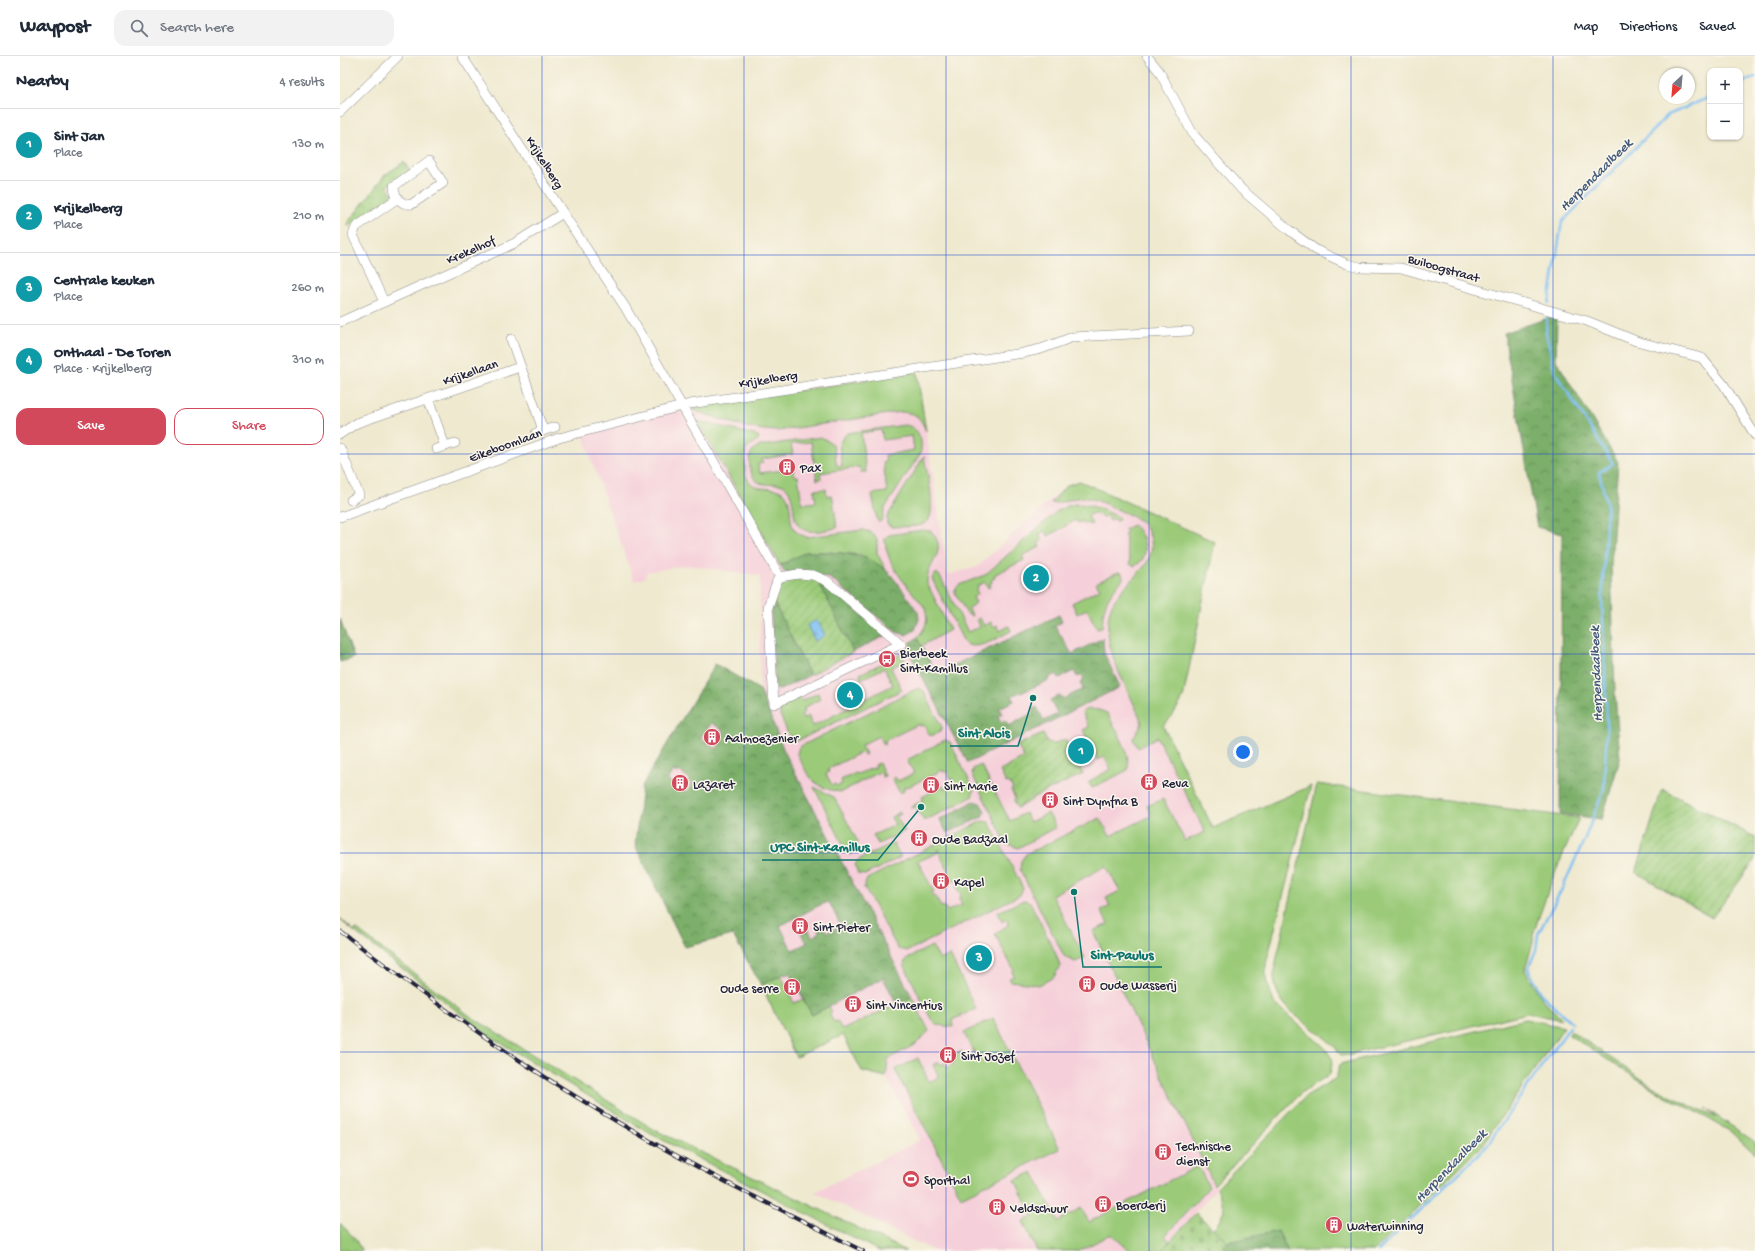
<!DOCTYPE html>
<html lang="en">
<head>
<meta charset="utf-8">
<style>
	:root { --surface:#fff; --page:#f2f2f3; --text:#1f2937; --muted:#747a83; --line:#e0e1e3; --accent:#d1495b }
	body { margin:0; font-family:"Gochi Hand",sans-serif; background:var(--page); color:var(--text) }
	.controls { position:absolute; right:12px; top:12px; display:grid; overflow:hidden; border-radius:8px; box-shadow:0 1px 3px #0004 }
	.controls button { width:36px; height:36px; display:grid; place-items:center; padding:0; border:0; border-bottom:1px solid var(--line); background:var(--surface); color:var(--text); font:20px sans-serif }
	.compass { position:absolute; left:1319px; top:12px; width:36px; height:36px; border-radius:50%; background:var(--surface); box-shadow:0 1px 3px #0004; rotate:206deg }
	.you { position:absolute; left:903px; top:696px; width:14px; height:14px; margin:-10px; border:3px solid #fff; border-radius:50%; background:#1a73e8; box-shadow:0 0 0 6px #1a73e833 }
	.badge { display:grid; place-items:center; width:26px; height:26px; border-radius:50%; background:var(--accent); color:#fff; font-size:13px; font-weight:700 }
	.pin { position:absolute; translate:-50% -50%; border:2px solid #fff; box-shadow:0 1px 4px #0006 }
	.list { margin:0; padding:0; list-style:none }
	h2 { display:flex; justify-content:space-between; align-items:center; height:52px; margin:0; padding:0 16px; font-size:17px }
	h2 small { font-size:13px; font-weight:400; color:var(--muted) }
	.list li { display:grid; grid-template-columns:26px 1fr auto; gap:12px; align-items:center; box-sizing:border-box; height:72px; padding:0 16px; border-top:1px solid var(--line) }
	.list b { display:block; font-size:15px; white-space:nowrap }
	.list p { margin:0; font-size:13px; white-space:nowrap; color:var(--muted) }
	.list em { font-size:13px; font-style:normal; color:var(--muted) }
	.actions { display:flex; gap:8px; padding:12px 16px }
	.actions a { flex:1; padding:9px 0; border:1px solid var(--accent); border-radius:12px; text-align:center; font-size:14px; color:var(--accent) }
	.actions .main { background:var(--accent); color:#fff }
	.icon { flex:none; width:22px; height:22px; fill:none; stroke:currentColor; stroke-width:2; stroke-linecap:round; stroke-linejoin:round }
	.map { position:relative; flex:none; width:1415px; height:1195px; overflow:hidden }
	header { display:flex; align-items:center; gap:24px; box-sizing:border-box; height:56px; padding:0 20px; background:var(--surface); border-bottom:1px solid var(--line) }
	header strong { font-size:19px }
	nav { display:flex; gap:22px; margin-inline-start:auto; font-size:14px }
	.search { width:280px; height:36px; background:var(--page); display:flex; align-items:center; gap:10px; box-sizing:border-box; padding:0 14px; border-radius:12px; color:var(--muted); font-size:15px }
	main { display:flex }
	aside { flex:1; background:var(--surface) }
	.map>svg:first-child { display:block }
	.built { fill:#f5cfd9 }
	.grass { fill:#9bcb79; stroke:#5e765a; fill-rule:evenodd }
	.forest { fill:url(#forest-crowns); stroke:#4f6852; fill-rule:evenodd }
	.cemetery { fill:url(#cemetery-stones); stroke:#5e765a }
	.park { fill:url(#park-crowns); stroke:#5e765a }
	.garden { fill:url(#garden-furrows); stroke:#5e765a }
	.water { fill:url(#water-ripples); stroke:#507097 }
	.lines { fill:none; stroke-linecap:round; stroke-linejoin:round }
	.stream { stroke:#7dbff3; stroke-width:2.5 }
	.minor-casing { stroke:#888685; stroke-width:10 }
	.minor { stroke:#fff; stroke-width:9 }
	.rail-casing { stroke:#22223b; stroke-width:4 }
	.rail { stroke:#fbf7ec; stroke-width:2.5; stroke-dasharray:8; stroke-linecap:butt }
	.grid { fill:none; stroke:#1d4ed8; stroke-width:1; stroke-opacity:0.55 }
	.labels { text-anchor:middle; stroke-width:3; stroke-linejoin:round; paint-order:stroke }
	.street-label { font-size:13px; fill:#22223b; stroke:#fbf7ec }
	.poi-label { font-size:13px; fill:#22223b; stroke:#fbf7ec; text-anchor:start }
	.water-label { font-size:14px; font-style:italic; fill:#42597b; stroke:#fbf7ec }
	.leader { fill:none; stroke:#0f766e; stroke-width:1.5 }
	.callout-dot { fill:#0f766e; stroke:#fbf7ec; stroke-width:1.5 }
	.callout-label { font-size:14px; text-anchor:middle; font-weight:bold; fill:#0f766e; stroke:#fbf7ec; stroke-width:3; stroke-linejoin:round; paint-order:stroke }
</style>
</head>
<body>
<header>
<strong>Waypost</strong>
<div class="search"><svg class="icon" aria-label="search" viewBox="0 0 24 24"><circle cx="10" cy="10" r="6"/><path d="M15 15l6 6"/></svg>Search here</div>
<nav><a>Map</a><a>Directions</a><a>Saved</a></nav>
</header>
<main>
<aside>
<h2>Nearby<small>4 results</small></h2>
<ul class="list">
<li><span class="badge" style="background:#0f9aa8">1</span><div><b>Sint Jan</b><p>Place</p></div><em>130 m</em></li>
<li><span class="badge" style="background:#0f9aa8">2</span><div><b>Krijkelberg</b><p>Place</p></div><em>210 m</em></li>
<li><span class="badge" style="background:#0f9aa8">3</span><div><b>Centrale keuken</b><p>Place</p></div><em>260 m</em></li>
<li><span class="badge" style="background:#0f9aa8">4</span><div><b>Onthaal - De Toren</b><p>Place · Krijkelberg</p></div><em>310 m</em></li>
</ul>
<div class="actions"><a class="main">Save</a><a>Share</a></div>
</aside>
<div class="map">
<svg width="1415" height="1195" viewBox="0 0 1415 1195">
	<defs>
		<pattern id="forest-crowns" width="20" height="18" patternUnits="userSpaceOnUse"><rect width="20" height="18" fill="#7caf69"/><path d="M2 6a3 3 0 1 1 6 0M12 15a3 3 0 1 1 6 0" fill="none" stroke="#658e58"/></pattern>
		<pattern id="cemetery-stones" width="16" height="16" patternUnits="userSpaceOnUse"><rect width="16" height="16" fill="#9bcb79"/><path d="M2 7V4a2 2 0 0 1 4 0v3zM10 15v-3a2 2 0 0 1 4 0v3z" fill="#85ae6a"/></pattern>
		<pattern id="park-crowns" width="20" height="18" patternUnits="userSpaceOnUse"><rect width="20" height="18" fill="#9bcb79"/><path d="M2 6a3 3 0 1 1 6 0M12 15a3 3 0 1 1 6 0" fill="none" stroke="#85ae6a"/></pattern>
		<pattern id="garden-furrows" width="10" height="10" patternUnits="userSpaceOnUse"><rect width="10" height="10" fill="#9bcb79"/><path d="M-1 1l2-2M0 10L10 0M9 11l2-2" fill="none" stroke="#85ae6a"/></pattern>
		<pattern id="water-ripples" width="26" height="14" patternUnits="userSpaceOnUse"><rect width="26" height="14" fill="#7dbff3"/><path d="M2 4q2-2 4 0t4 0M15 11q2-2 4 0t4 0" fill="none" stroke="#669bc6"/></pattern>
	</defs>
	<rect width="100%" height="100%" fill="#fbf7ec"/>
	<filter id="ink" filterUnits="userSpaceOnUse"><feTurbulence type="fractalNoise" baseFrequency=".025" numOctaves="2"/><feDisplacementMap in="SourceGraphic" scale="8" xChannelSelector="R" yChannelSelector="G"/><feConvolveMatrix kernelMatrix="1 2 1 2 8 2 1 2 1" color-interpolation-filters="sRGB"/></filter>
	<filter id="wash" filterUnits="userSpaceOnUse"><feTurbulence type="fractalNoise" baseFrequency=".012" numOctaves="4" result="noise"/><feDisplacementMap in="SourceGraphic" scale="16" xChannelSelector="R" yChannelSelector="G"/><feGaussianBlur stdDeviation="0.9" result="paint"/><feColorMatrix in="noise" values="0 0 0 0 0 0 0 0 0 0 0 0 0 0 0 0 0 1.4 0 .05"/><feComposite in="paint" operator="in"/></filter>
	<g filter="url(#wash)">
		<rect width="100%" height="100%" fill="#efe9cf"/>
		<path class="built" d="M577 316 608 519 637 511 727 429 740 425 875 486 843 642 833 659 823 670 873 772 791 953 877 1132 821 1195H594L475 1136 580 1084 546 1021 522 1015 503 979 456 1001 421 929 393 879 345 891 295 789 302 730 375 608 420 634V520L348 509 307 516 305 522 294 525 242 377 351 350Z"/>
		<g class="grass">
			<path d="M577 316 586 375C580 361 577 357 561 356L437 375C407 374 380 363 353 354L352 351Z"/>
			<path d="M357 365 418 380 419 384 412 388 405 395C405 403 404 413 406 420 415 442 439 424 447 441 455 457 443 474 467 481L523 474 531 476 537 483V497L546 514 521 499 489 496H466L440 509Z"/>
			<path d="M565 369C579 371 584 385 580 398L545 452 542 464 539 466 537 464 532 438 547 436 543 406H546L545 399 574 394 572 380 543 384 541 374 521 377 526 416H521L520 411 480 417 481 423 477 424 471 386 451 388 453 398 422 403 423 407 418 408 420 417 453 413 455 420H458L462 448 476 446 474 434 486 433 487 440 492 439 493 443 497 472C485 474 464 481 457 467 454 463 454 455 453 449 452 443 451 437 447 432 439 424 429 431 420 427 410 423 406 403 413 394 414 392 418 391 421 390L481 381 493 388 497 410H502L499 387 507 377Z"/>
			<path d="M584 400C586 413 600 462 584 468 575 472 561 470 552 471L547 468V461Z"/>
			<path d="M740 425 875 486 843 642 833 659 823 670 873 772 971 730 926 908V923L934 947 985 992 993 1004 990 1018 961 1037 874 1129 753 875 768 868 761 855 770 850 766 842 780 835 766 810 712 839 745 902 735 906 724 900 680 814 681 805 686 798 760 762 770 780 811 760 807 750 823 743 845 785 865 776 817 681 798 692 793 683 802 667C789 632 762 597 769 558 773 538 794 524 806 508 816 495 812 474 799 464 792 459 782 456 774 452 765 448 756 443 746 442 733 440 723 448 711 447L727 429Z"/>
			<path d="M735 448C751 448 764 454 778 461L779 464 776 465 774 463 770 465 767 459 762 462 759 458 756 459 755 456 748 460 752 468 749 469 747 466 743 468 742 465 738 467 736 464 708 480 705 475 699 478 702 485 698 487 700 491 682 500 684 504 654 519 655 522 651 524 652 527 649 528 650 531 648 532 645 526 637 530 638 532 636 534 638 538 633 541 636 547 629 553 632 560 627 558 615 537V533L619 529 645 519 716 456 725 451Z"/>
			<path d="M793 469C806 478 812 505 793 510L790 508C790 499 784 491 786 482L784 479 787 477 785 473Z"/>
			<path d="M582 474 591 475C610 496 586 507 587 527L610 574 581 590 577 582C586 571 589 566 585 552 569 531 545 509 545 482L549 479Z"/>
			<path d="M778 516 782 517 783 523C766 543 764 545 762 572L757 573 747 553 737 558 732 547 760 533 756 527Z"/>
			<path d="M595 518H598L601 522 628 576 640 571 637 563 640 562 644 570 651 566 653 571 657 569 660 575 669 570 671 575C658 581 640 595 625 588L593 525 592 522Z"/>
			<path d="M561 598 565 605 551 612 562 634 457 685 450 682 440 659 441 649 459 640 462 645 478 637 480 643 464 652 465 656 461 658 463 663 468 660 473 670 553 629 544 612 521 623 520 618Z"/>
			<path d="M578 632 583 634 602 671 600 676 590 680 584 669 580 670 579 668 544 685 546 688 544 689 539 680 521 689 526 698 524 699 522 696 488 713 489 716 486 718 492 729 495 728 497 730 502 728 501 724 516 717 517 718 536 711 535 709 539 707 545 720 543 721 540 716 501 736C473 732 469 721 457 698L459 691Z"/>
			<path d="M749 653 759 654 767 657C776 674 791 695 788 714L752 732 748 726 771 713 764 701 758 704 743 674 749 671 743 658V655Z"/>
			<path d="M605 684 610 686 634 734 632 741 584 765 575 750 572 753 571 751 583 744 582 741 603 730 605 733 610 731 609 728 613 726 607 715 603 716 602 714 568 731 567 730 563 732 564 735 560 737 552 723 555 721 558 725 574 717 567 704Z"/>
			<path d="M641 709 670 765 685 757 690 766 708 757 716 771 678 792 666 787 632 718 633 713Z"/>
			<path d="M977 728 1239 762 1212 824 1193 878V886L1185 914 1203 944 1223 964 1188 957 1002 1000C979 967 931 959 934 914Z"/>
			<path d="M474 731 494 741 518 786 511 799 507 796Z"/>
			<path d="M558 755 561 758 556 760 565 775 538 788 533 779 555 769 551 761 558 757Z"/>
			<path d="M642 765 649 766 683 832 680 839 568 895 558 893 524 831 527 823ZM598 793 600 794 599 797 614 826 617 824 619 828 616 830 622 841 619 842 622 849 607 855 604 850 601 851 595 840 593 841 591 837 594 836 579 807 577 806 597 797Z"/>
			<path d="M553 787 561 801 525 819 518 818 515 809 518 804Z"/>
			<path d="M684 844 690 846 716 898 720 910 714 921 699 929 671 925 669 922 674 920 672 916 674 915 655 878 668 869 667 863 662 866 658 856Z"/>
			<path d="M0 862 14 875 16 873 130 960 315 1074 566 1195H539L311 1078 148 979 15 876 0 864Z"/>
			<path d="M592 890 600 904 610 899 636 953 612 964 613 971 597 969 591 963 564 909 566 903Z"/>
			<path d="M441 919 454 947 463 943 472 959 489 950 492 956 489 958 494 966 497 965 502 974 572 941 589 975 576 988 548 1003 546 1021 522 1015 503 979 456 1001 421 929Z"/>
			<path d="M653 962 720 1093 621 1141 555 1014 578 1002 589 1026 599 1021 593 1009 599 1006 600 1009 604 1007 607 1012 614 1008 610 1001 622 995 626 1003 635 999 624 977Z"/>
			<path d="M1185 963 1224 971 1141 1090 1034 1195H948L938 1176 888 1186 873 1173 880 1164 884 1153 877 1132 966 1040 996 1022 1000 1008Z"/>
			<path d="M1231 975 1309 1028 1328 1039 1376 1062 1365 1052 1415 1086V1098L1393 1077 1355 1055 1326 1041 1229 979Z"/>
			<path d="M858 1110 869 1131 825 1180 830 1185 821 1195H790L771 1178 739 1195H697L683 1165 693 1161 675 1124 693 1116 718 1165 741 1152 749 1166Z"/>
		</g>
		<g class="forest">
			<path d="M1217 259 1216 304 1278 406 1271 509 1275 637 1280 703 1262 763 1220 758 1222 478 1197 471 1164 277Z"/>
			<path d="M466 496C494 496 523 495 546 514 556 523 569 544 578 556L579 563 575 574 566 579 556 576 490 522 445 516 440 509Z"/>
			<path d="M477 523 486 528 546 579 513 596Z"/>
			<path d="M433 544 470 619 440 634 435 633 431 555Z"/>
			<path d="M719 559 722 566 715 570 732 598 763 582 764 597 780 631 628 707 568 594 571 586 577 582 597 618C637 597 679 579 719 559ZM734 615 737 621 741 619 744 624 740 627 743 633 723 643 720 639 710 644 717 658 704 665 697 651 692 653 694 656 669 670 665 664 661 666 658 660 662 658 659 652 674 645 672 640 680 636 681 637 709 624 708 622 717 618 719 622Z"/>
			<path d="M0 563 14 602 0 606Z"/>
			<path d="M375 608 420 634 444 695 572 941 557 948 543 922 472 959 450 917 445 919 444 918 421 929 393 879 345 891 295 789 302 730ZM372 667 384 675 381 684 382 685 376 693 360 682ZM333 715 337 717 339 715 350 723 349 726 352 728 346 737 327 724ZM489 846 501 870 487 876 485 872 483 873 480 869 478 870 480 873 478 874 479 877 472 881 469 874 461 878 467 887 452 894 440 870 480 849Z"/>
			<path d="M634 745 640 747 645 755 642 761 607 777 600 764Z"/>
			<path d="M938 1175 948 1195H880L888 1186Z"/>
		</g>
		<path class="cemetery" d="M856 1157 888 1186 880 1195H821Z"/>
		<g class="park">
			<path d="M64 106 70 115 47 130 53 139 9 170 6 169 45 119Z"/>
			<path d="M0 1167 15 1183 22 1195H0Z"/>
		</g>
		<g class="garden">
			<path d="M464 522 477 523 513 596 470 619 433 544C439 526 446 524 464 522Z"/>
			<path d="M703 678 708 687 711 686 713 688 725 683 743 718 692 742V744L677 752 674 744 675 742 671 734 673 733 669 726 666 727 660 715 684 702 677 689Z"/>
			<path d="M1322 733 1415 781V804L1372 862 1296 816Z"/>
		</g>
		<path class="water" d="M477 564 485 579 475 585 467 569Z"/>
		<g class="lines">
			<g class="stream">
				<path d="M1400 28 1415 21"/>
				<path d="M1209 247 1222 166 1328 59 1370 41"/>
				<path d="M1207 262 1206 277 1215 316 1273 408 1259 416 1267 450 1262 543 1267 665 1264 733 1245 782 1223 831 1198 878 1196 894 1188 913 1202 939 1232 967"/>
				<path d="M1038 1195 1145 1092 1205 1005 1230 971"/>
			</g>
		</g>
	</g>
	<g filter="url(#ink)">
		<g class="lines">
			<defs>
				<g id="minor">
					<path d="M122 0 223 157 285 251 440 521"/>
					<path d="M807 0 819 15 853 78 901 133 949 174 976 194 1007 208 1020 211 1061 212 1247 265 1296 285 1362 302 1384 329 1415 379"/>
					<path d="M0 56 58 0"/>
					<path d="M89 105 103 127 72 148C61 150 54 140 54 130Z"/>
					<path d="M44 246 13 179 16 171 58 142"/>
					<path d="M0 266 175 187 223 157"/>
					<path d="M171 283 203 374"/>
					<path d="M88 343 105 390"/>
					<path d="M196 377 215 371"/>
					<path d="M0 378 17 367 180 311"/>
					<path d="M0 392 19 439 11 444"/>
					<path d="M96 393 115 387"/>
					<path d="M0 461 219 382 350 348 683 297 701 293 733 281 849 275"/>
					<path d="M458 518 473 519 487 525 561 588 434 648 428 551 437 525 440 521Z"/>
				</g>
			</defs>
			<use href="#minor" class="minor-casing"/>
			<use href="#minor" class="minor"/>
			<defs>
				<path id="rail" d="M0 875C83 939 167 999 256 1053 342 1106 433 1150 523 1195"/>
			</defs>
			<use href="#rail" class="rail-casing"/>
			<use href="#rail" class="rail"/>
		</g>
	</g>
	<path class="grid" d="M202 0V1195M404 0V1195M606 0V1195M809 0V1195M1011 0V1195M1213 0V1195M0 199H1415M0 398H1415M0 598H1415M0 797H1415M0 996H1415"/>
	<defs>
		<symbol id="building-disc" viewBox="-11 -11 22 22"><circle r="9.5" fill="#d1495b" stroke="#fbf7ec"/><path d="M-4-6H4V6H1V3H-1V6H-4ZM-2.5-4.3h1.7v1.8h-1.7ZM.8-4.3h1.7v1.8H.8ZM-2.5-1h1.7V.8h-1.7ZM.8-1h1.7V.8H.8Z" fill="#fff"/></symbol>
		<symbol id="bus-disc" viewBox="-11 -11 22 22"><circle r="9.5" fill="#d1495b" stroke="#fbf7ec"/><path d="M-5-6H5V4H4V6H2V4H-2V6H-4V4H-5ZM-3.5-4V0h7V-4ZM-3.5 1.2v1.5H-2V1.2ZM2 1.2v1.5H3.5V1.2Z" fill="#fff"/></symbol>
		<symbol id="stadium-disc" viewBox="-11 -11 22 22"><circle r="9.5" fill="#d1495b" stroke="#fbf7ec"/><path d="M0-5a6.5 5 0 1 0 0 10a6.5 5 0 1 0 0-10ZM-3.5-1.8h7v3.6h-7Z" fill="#fff"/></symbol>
	</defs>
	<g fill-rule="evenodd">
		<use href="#building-disc" x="437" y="401" width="20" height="20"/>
		<use href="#bus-disc" x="537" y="593" width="20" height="20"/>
		<use href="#building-disc" x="362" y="671" width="20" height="20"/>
		<use href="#building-disc" x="799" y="716" width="20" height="20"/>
		<use href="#building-disc" x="330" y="717" width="20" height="20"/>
		<use href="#building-disc" x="581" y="719" width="20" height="20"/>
		<use href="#building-disc" x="700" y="734" width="20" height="20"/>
		<use href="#building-disc" x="569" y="772" width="20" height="20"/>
		<use href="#building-disc" x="591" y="815" width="20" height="20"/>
		<use href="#building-disc" x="450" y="860" width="20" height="20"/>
		<use href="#building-disc" x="737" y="918" width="20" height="20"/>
		<use href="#building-disc" x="442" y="921" width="20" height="20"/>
		<use href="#building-disc" x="503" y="938" width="20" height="20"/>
		<use href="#building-disc" x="598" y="989" width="20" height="20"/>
		<use href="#building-disc" x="813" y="1086" width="20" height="20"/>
		<use href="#stadium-disc" x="561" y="1113" width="20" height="20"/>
		<use href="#building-disc" x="753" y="1138" width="20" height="20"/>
		<use href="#building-disc" x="647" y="1141" width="20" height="20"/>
		<use href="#building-disc" x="984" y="1159" width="20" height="20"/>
	</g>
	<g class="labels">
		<g class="street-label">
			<text transform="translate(206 106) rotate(58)" y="5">Krijkelberg</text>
			<text transform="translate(130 193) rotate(-24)" y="5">Krekelhof</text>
			<text transform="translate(1104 211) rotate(16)" y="5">Builoogstraat</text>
			<text transform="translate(130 315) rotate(-19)" y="5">Krijkellaan</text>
			<text transform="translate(428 322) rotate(-9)" y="5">Krijkelberg</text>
			<text transform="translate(165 388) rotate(-20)" y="5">Eikeboomlaan</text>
		</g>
		<g class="poi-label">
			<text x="460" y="416">Pax</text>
			<text x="560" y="601">Bierbeek<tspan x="560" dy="15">Sint-Kamillus</tspan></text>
			<text x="385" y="686">Aalmoezenier</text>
			<text x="822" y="731">Reva</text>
			<text x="353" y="732">Lazaret</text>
			<text x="604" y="734">Sint Marie</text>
			<text x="723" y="749">Sint Dymfna B</text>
			<text x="592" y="787">Oude Badzaal</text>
			<text x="614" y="830">Kapel</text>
			<text x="473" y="875">Sint Pieter</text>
			<text x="760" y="933">Oude Wasserij</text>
			<text x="439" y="936" text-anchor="end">Oude serre</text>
			<text x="526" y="953">Sint Vincentius</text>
			<text x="621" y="1004">Sint Jozef</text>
			<text x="836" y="1094">Technische<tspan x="836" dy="15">dienst</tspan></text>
			<text x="584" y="1128">Sporthal</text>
			<text x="776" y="1153">Boerderij</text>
			<text x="670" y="1156">Veldschuur</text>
			<text x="1007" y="1174">Waterwinning</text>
		</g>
		<g class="water-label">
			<text transform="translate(1255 118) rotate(-45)" y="5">Herpendaalbeek</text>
			<text transform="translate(1255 618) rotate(-92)" y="5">Herpendaalbeek</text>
			<text transform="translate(1110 1109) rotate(-46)" y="5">Herpendaalbeek</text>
		</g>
	</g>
	<path class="leader" d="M693 642L678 690H610M581 751L538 804H422M734 836L743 911H822"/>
	<g class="callout-dot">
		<circle cx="693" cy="642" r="4"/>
		<circle cx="581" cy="751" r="4"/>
		<circle cx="734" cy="836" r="4"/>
	</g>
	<g class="callout-label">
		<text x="644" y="681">Sint Alois</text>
		<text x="480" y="795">UPC Sint-Kamillus</text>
		<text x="782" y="903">Sint-Paulus</text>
	</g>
</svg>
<div class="controls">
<button>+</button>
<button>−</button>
</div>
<svg class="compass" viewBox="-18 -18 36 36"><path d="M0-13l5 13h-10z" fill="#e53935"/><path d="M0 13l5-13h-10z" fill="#747a83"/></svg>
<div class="you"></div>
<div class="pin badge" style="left:741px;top:695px;background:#0f9aa8">1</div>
<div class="pin badge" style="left:696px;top:522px;background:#0f9aa8">2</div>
<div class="pin badge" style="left:639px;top:902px;background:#0f9aa8">3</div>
<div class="pin badge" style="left:510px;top:639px;background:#0f9aa8">4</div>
</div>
</main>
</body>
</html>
